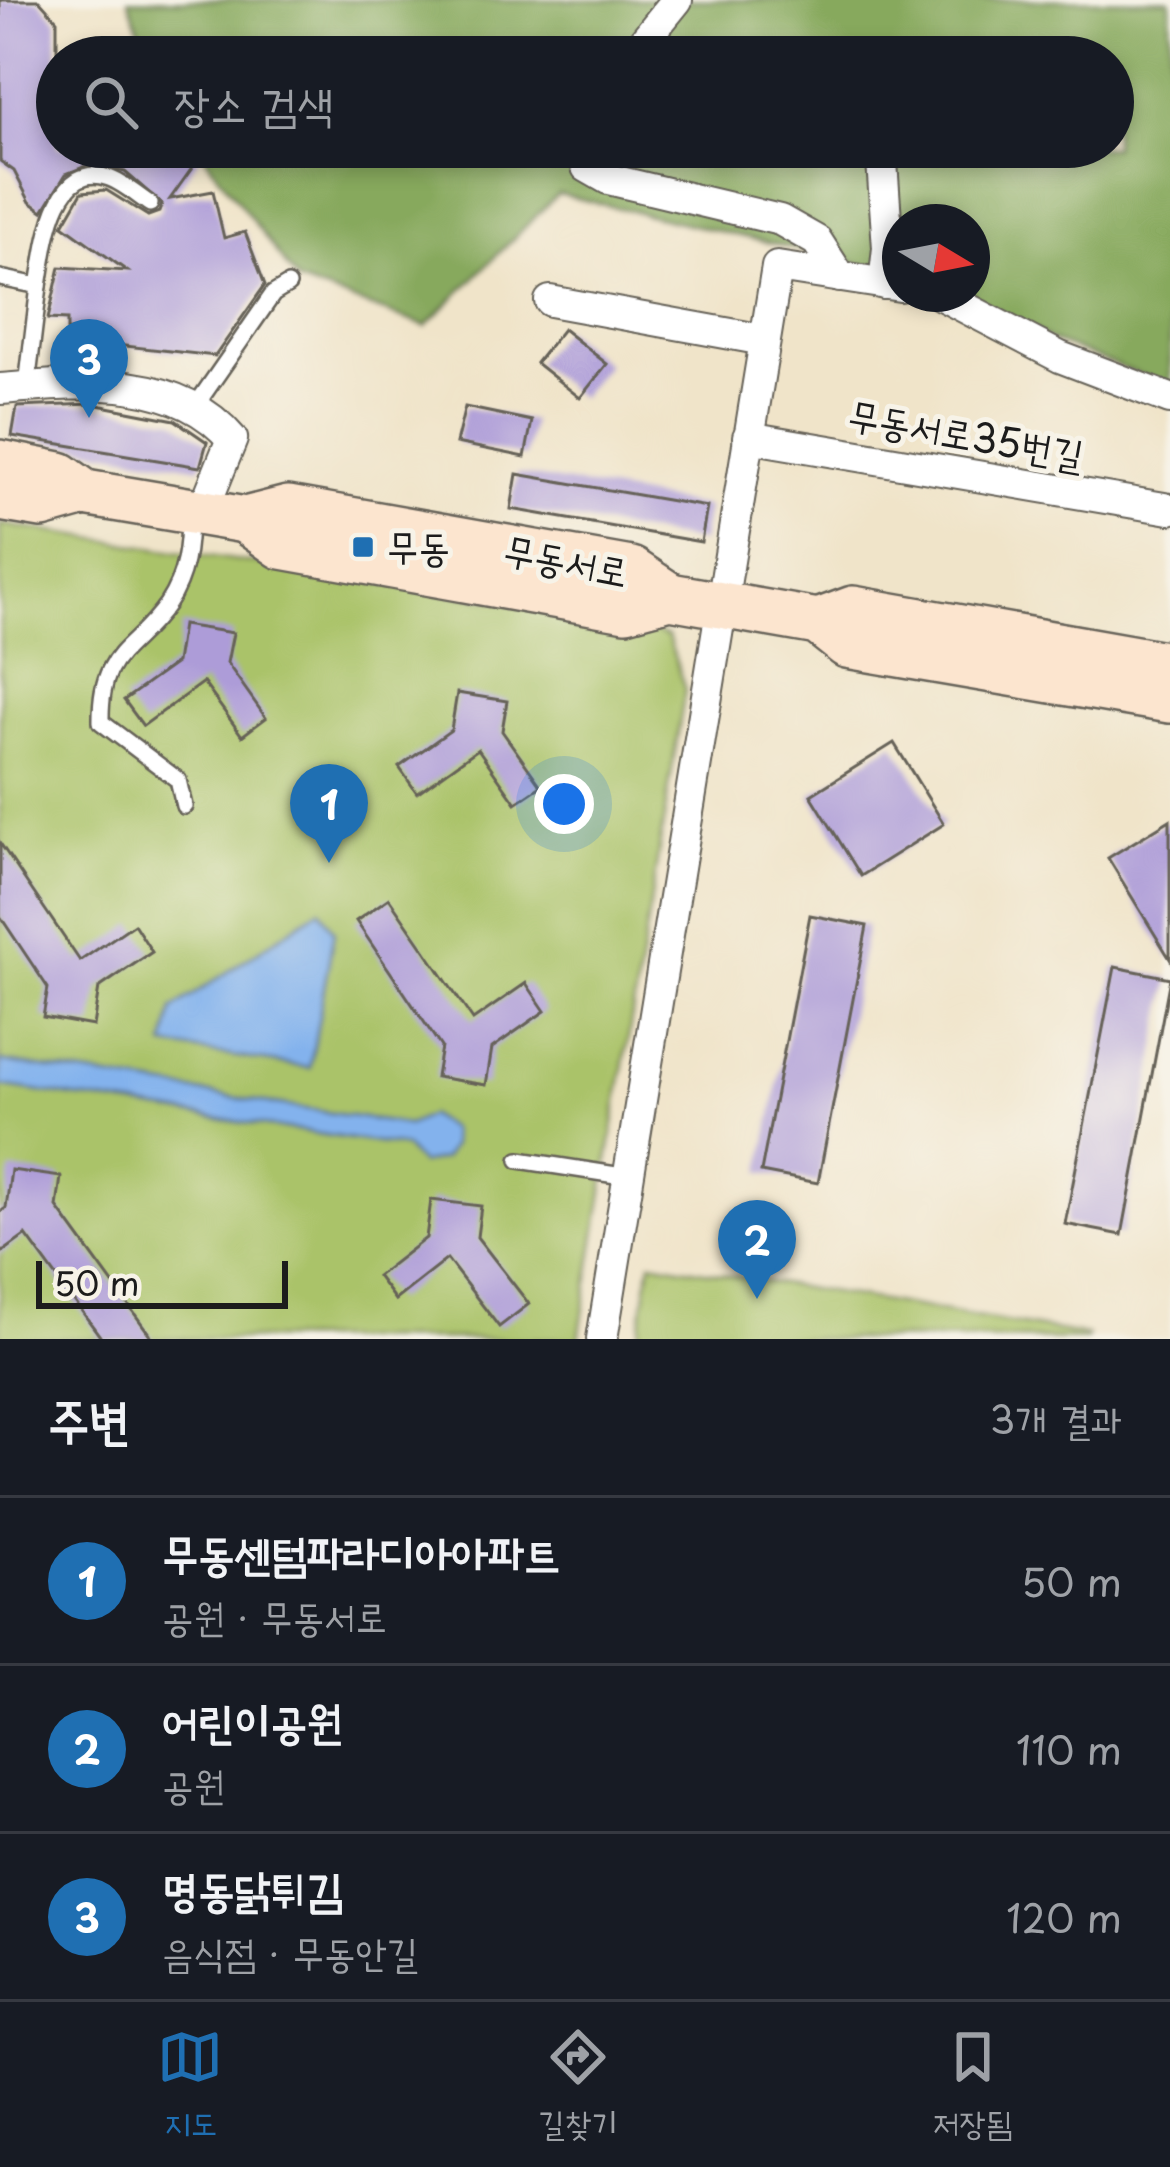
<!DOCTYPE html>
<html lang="ko">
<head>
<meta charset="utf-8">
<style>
	:root { --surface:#171b24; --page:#242831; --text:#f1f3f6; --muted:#9ea1a6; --line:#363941; --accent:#1f6fb2 }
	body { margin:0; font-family:"Playpen Sans","Poor Story",sans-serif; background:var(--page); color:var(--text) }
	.compass { position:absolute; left:882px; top:204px; width:108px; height:108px; border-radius:50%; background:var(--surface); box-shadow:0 6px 18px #0003; rotate:100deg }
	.scale { position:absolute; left:36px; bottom:30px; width:252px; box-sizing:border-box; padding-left:12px; border:6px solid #1c1c1c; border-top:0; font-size:33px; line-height:42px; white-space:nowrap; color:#1c1c1c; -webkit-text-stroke:9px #f7f3e8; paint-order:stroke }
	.you { position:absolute; left:564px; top:804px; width:42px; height:42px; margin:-30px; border:9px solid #fff; border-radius:50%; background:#1a73e8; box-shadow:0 0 0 18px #1a73e833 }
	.badge { display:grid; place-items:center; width:78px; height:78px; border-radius:50%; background:var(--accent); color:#fff; font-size:39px; font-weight:700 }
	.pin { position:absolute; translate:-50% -99px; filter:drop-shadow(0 3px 6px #0008) }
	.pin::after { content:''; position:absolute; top:63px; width:42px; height:36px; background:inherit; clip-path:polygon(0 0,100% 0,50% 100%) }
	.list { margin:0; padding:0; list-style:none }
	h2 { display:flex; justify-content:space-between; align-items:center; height:156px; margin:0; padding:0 48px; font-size:51px }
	h2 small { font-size:39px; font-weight:400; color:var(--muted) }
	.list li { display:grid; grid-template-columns:78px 1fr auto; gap:36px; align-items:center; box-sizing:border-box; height:168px; padding:0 48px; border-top:3px solid var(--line) }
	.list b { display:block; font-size:45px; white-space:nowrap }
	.list p { margin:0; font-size:39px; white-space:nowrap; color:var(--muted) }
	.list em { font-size:39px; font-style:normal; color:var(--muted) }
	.icon { flex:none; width:66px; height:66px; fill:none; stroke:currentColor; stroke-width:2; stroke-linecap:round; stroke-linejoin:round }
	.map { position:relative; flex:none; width:1170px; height:1339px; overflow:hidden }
	.search { position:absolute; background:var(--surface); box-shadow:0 6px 18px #0003; left:36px; right:36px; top:36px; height:132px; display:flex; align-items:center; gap:30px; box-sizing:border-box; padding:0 42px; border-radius:66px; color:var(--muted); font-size:45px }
	.sheet { height:660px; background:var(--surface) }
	nav { display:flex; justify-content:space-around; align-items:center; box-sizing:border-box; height:168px; border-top:3px solid var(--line); background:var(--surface); font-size:33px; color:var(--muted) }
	nav a { display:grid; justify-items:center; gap:6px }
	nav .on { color:var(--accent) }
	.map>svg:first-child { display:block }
	.green { fill:#aac369; stroke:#637042; stroke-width:3 }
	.forest { fill:#87a95d; stroke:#52623c; stroke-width:3 }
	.water { fill:#83b2ed; stroke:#506784; stroke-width:3 }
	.building { fill:#ad9cd8 }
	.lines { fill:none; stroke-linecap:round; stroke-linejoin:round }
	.service-casing { stroke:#666259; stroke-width:20 }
	.minor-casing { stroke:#666259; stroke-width:34 }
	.secondary-casing { stroke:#666259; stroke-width:50 }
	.service { stroke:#fff; stroke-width:15 }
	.minor { stroke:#fff; stroke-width:30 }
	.secondary { stroke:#fce5cf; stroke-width:45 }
	.poi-dot { fill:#1f6fb2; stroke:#f7f3e8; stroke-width:4.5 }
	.labels { text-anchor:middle; stroke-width:10; stroke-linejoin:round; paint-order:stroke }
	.street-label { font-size:39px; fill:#1c1c1c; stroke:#f7f3e8 }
	.poi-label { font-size:39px; fill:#1c1c1c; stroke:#f7f3e8; text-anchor:start }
</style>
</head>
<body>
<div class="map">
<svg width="1170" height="1339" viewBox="0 0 1170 1339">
	<rect width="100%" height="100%" fill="#f7f3e8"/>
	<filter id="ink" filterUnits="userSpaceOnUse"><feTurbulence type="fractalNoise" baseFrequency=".00833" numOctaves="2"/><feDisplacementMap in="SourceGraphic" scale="24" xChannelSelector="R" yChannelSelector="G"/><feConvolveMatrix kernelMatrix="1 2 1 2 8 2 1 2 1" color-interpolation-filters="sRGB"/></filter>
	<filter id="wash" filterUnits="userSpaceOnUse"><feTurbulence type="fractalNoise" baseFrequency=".004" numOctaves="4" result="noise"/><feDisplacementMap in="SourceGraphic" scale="48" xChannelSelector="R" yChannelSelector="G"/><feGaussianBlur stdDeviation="2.7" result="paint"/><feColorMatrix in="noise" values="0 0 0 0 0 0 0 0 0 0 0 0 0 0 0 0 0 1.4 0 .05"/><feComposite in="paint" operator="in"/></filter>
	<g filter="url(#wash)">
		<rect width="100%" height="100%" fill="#f0e4c9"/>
		<g class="green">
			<path d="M0 524 623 620 668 637 685 690 579 1339H0Z"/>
			<path d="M651 1262 1088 1336 1087 1339H638Z"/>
		</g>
		<path class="forest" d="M128 0H1170V386L1057 343 964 294H972V222H900V273L558 194 426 326 298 282 198 147H1113V57H150Z"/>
		<g class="water">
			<path d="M320 909 334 932 310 1068 165 1046 173 1009Z"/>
			<path d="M0 1061 408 1125 429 1115 450 1129 452 1145 444 1159 420 1164 404 1147 0 1086Z"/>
		</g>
		<g id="blocks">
			<g class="building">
				<path d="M0 0H39L57 20V147H207L170 199 213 191 224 238 245 232 265 285 215 356 98 343 99 332 67 330V320L48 319 60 267 127 271 63 225 82 192 106 190 148 216 159 212 162 204 125 172 91 164 66 174 43 211 30 202 14 171 0 161Z"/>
				<path d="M563 329 607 364 580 398 536 363Z"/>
				<path d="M92 404 175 420 207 442 200 467 12 436 17 407Z"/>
				<path d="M465 407 532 421 525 457 456 443Z"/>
				<path d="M517 474 707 507 701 542 511 509Z"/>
				<path d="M182 625 233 633 227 663 266 718 242 736 203 682 143 726 124 700 176 663Z"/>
				<path d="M457 693 507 701 502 731 541 786 516 803 478 749 417 793 399 767 451 730Z"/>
				<path d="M894 743 944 824 861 876 811 795Z"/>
				<path d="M1170 820V959L1108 858Z"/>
				<path d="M0 843 80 961 134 924 152 952 99 988 93 1026 43 1017 48 988 0 916Z"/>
				<path d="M389 898 473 1020 526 983 545 1011 492 1048 486 1085 436 1077 441 1047 356 921Z"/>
				<path d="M810 915 867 926 818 1183 761 1172Z"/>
				<path d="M1115 967 1170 978 1122 1235 1065 1224Z"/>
				<path d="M11 1170 61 1177 57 1207 153 1339H102L26 1235 0 1254V1212L6 1208Z"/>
				<path d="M431 1200 481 1206 477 1237 529 1304 499 1327 447 1259 395 1300 377 1276 426 1238Z"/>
			</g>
		</g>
	</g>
	<g filter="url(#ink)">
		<use href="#blocks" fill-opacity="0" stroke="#666259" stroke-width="3"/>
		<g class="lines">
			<defs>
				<g id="service">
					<path d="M0 278 39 286 27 386"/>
					<path d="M39 286C45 253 52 158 109 178 123 183 138 196 150 204"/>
					<path d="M194 408 273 294 288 285"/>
					<path d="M184 806 178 780 101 722C100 649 132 654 167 604 186 576 189 546 189 513"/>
					<path d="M519 1160 629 1177"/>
				</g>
				<g id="minor">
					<path d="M631 57 677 0"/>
					<path d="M583 147 587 167 608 179 780 220 817 241 840 277"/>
					<path d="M881 147 888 248 884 284"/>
					<path d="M939 294 1060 357 1170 399"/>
					<path d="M550 301 764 340"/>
					<path d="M0 389C78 383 176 372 232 439L202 513"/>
					<path d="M748 437 1170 509"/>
					<path d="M602 1339 777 267 900 286"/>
				</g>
				<g id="secondary">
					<path d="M0 463 60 475 85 493 245 520 288 509 631 570 670 596"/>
					<path d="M0 498 42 505 85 493"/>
					<path d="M245 520 282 546 626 608 670 596 818 622 847 645 1170 700"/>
					<path d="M818 622 853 609 1170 665"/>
				</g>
			</defs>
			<use href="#service" class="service-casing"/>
			<use href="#minor" class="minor-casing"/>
			<use href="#secondary" class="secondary-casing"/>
			<use href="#service" class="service"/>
			<use href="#minor" class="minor"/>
			<use href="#secondary" class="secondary"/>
		</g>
	</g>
	<rect class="poi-dot" x="351" y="535" width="24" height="24" rx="6"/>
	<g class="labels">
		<g class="street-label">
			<text transform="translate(966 435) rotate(10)" y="14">무동서로35번길</text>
			<text transform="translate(566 561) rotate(11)" y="14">무동서로</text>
		</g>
		<g class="poi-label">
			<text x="387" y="561">무동</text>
		</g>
	</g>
</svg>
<svg class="compass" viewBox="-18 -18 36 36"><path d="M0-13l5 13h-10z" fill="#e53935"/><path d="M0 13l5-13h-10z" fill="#9ea1a6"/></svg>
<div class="scale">50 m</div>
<div class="you"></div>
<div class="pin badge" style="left:329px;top:863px">1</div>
<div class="pin badge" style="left:757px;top:1299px">2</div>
<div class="pin badge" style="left:89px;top:418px">3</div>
<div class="search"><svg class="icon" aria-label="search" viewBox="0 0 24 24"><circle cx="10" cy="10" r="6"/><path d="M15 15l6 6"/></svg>장소 검색</div>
</div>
<section class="sheet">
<h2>주변<small>3개 결과</small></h2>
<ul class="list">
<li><span class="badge">1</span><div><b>무동센텀파라디아아파트</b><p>공원 · 무동서로</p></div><em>50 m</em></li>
<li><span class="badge">2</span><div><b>어린이공원</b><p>공원</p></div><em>110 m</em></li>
<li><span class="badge">3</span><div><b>명동닭튀김</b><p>음식점 · 무동안길</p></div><em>120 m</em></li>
</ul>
</section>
<nav>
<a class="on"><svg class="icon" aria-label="map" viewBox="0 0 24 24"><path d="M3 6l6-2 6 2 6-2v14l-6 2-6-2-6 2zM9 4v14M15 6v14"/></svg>지도</a>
<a><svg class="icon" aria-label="directions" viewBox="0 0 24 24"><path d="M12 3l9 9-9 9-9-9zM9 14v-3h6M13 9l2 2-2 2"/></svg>길찾기</a>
<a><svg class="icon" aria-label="saved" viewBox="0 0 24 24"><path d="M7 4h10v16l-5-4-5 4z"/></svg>저장됨</a>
</nav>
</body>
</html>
